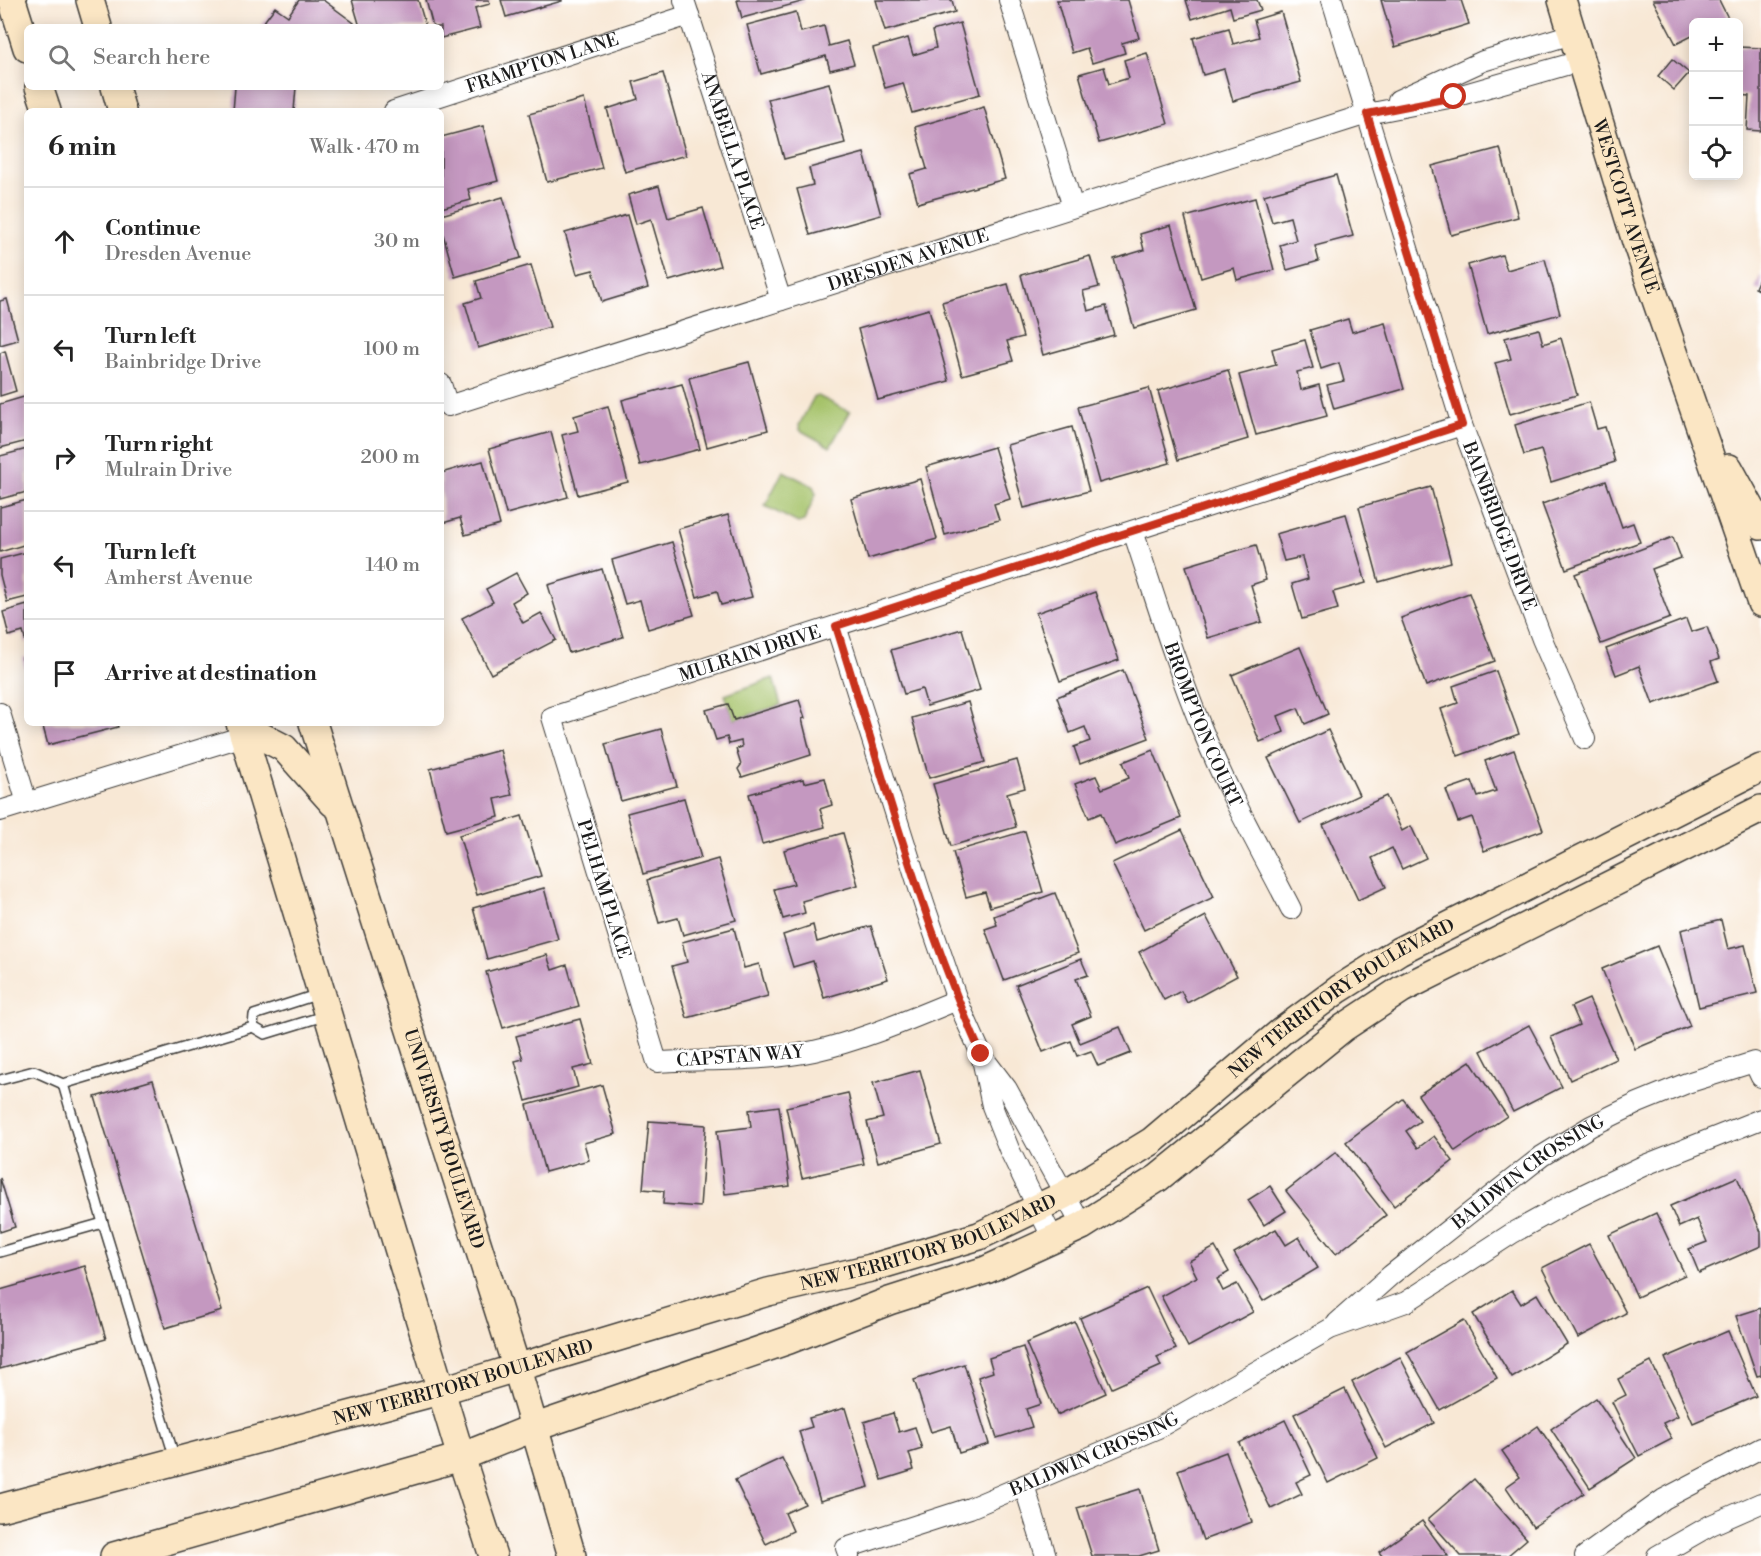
<!DOCTYPE html>
<html lang="en">
<head>
<meta charset="utf-8">
<style>
	:root { --surface:#fff; --page:#f2f2f2; --text:#222; --muted:#767676; --line:#e0e0e0 }
	body { margin:0; font-family:"Libre Bodoni",serif; background:var(--page); color:var(--text) }
	.controls { position:absolute; right:18px; top:18px; display:grid; overflow:hidden; border-radius:9px; box-shadow:0 3px 15px #0003 }
	.controls button { width:54px; height:54px; display:grid; place-items:center; padding:0; border:0; border-bottom:2px solid var(--line); background:var(--surface); color:var(--text); font:30px sans-serif }
	.stop { position:absolute; width:18px; height:18px; margin:-14px; border:4px solid #c8321e; border-radius:50%; background:#fff }
	.stop.end { background:#c8321e; border-color:#fff; box-shadow:0 2px 6px #0008 }
	.list { margin:0; padding:0; list-style:none }
	h2 { display:flex; justify-content:space-between; align-items:center; height:78px; margin:0; padding:0 24px; font-size:26px }
	h2 small { font-size:20px; font-weight:400; color:var(--muted) }
	.list li { display:grid; grid-template-columns:39px 1fr auto; gap:18px; align-items:center; box-sizing:border-box; height:108px; padding:0 24px; border-top:2px solid var(--line) }
	.list b { display:block; font-size:22px; white-space:nowrap }
	.list p { margin:0; font-size:20px; white-space:nowrap; color:var(--muted) }
	.list em { font-size:20px; font-style:normal; color:var(--muted) }
	.icon { flex:none; width:33px; height:33px; fill:none; stroke:currentColor; stroke-width:2; stroke-linecap:round; stroke-linejoin:round }
	.map { position:relative; flex:none; width:1761px; height:1556px; overflow:hidden }
	.search { position:absolute; background:var(--surface); box-shadow:0 3px 15px #0003; left:24px; top:24px; width:420px; height:66px; display:flex; align-items:center; gap:15px; box-sizing:border-box; padding:0 21px; border-radius:9px; color:var(--muted); font-size:22px }
	.panel { position:absolute; background:var(--surface); box-shadow:0 3px 15px #0003; left:24px; top:108px; width:420px; height:618px; border-radius:9px }
	.map>svg:first-child { display:block }
	.green { fill:#a5c269; stroke:#606f42; stroke-width:1.5 }
	.building { fill:#c498c0 }
	.lines { fill:none; stroke-linecap:round; stroke-linejoin:round }
	.lane-casing { stroke:#3d3b38; stroke-width:12 }
	.street-casing { stroke:#3d3b38; stroke-width:22 }
	.secondary-casing { stroke:#3d3b38; stroke-width:30 }
	.lane { stroke:#fff; stroke-width:9 }
	.street { stroke:#fff; stroke-width:20 }
	.secondary { stroke:#fbe6c4; stroke-width:27 }
	.route { stroke:#c8321e; stroke-width:8 }
	.labels { text-anchor:middle; stroke-width:4.5; stroke-linejoin:round; paint-order:stroke }
	.street-label { font-size:18px; fill:#1c1c1c; stroke:#fff }
</style>
</head>
<body>
<div class="map">
<svg width="1761" height="1556" viewBox="0 0 1761 1556">
	<rect width="100%" height="100%" fill="#fff"/>
	<filter id="ink" filterUnits="userSpaceOnUse"><feTurbulence type="fractalNoise" baseFrequency=".0167" numOctaves="2"/><feDisplacementMap in="SourceGraphic" scale="12" xChannelSelector="R" yChannelSelector="G"/><feConvolveMatrix kernelMatrix="1 2 1 2 8 2 1 2 1" color-interpolation-filters="sRGB"/></filter>
	<filter id="wash" filterUnits="userSpaceOnUse"><feTurbulence type="fractalNoise" baseFrequency=".008" numOctaves="4" result="noise"/><feDisplacementMap in="SourceGraphic" scale="24" xChannelSelector="R" yChannelSelector="G"/><feGaussianBlur stdDeviation="1.35" result="paint"/><feColorMatrix in="noise" values="0 0 0 0 0 0 0 0 0 0 0 0 0 0 0 0 0 1.4 0 .05"/><feComposite in="paint" operator="in"/></filter>
	<g filter="url(#wash)">
		<rect width="100%" height="100%" fill="#f8e8d5"/>
		<g class="green">
			<path d="M818 396 850 412 830 447 800 430 799 425 814 397Z"/>
			<path d="M783 471 813 486 816 494 804 521 798 523 765 506Z"/>
			<path d="M773 678 781 705 734 720 725 695Z"/>
		</g>
		<g id="blocks">
			<g class="building">
				<path d="M299 0H323L354 23 352 27H260L275 7 288 16Z"/>
				<path d="M352 0H418L426 27H360Z"/>
				<path d="M426 0H489L490 4 475 8 480 28 441 38V27H433Z"/>
				<path d="M501 0H562V1L506 17Z"/>
				<path d="M737 0H805V1L742 18Z"/>
				<path d="M876 0H952L955 12 885 31Z"/>
				<path d="M1057 0H1128L1139 38 1122 43 1125 53 1092 63 1087 48 1072 53Z"/>
				<path d="M1186 0H1257L1261 10 1233 18 1230 7 1192 19Z"/>
				<path d="M1381 0H1461L1469 24 1395 47Z"/>
				<path d="M1653 0H1719L1730 22H1694V35L1676 44Z"/>
				<path d="M796 12 801 32 824 26 829 46 847 41 854 64 830 70 826 56 761 74 747 25Z"/>
				<path d="M1281 12 1301 82 1233 101 1224 69 1203 75 1193 38 1229 28 1233 44 1259 37 1254 20Z"/>
				<path d="M960 23 980 94 912 113 903 83 885 88 873 48 908 38 913 55 936 48 932 31Z"/>
				<path d="M1738 47 1761 48V131L1747 130 1749 96 1738 95Z"/>
				<path d="M1147 53 1168 124 1099 143 1079 74 1104 67 1109 84 1129 78 1124 60Z"/>
				<path d="M1672 59 1689 73 1674 90 1658 76Z"/>
				<path d="M663 73 686 155 625 172 607 109 638 99 633 82Z"/>
				<path d="M829 83 845 143 784 159 768 99Z"/>
				<path d="M235 87H296L294 111H233Z"/>
				<path d="M584 99 602 168 547 182 529 114Z"/>
				<path d="M984 107 1005 179 918 203 910 174 927 169 915 127Z"/>
				<path d="M483 126 498 181 468 189 471 200 441 208V137Z"/>
				<path d="M1500 148 1518 217 1451 235 1432 166Z"/>
				<path d="M864 153 881 215 810 235 797 189 813 185 809 168Z"/>
				<path d="M1336 175 1353 236 1315 246 1319 261 1287 270 1280 245 1296 240 1290 217 1272 222 1264 195Z"/>
				<path d="M659 186 668 218 703 208 720 266 669 281 651 219 636 224 628 195Z"/>
				<path d="M503 197 521 258 455 277 441 227V215Z"/>
				<path d="M1255 198 1274 270 1237 280 1234 268 1201 278 1185 217Z"/>
				<path d="M627 215 648 288 602 302 593 270 577 274 565 233Z"/>
				<path d="M1171 225 1196 310 1134 328 1114 259 1144 250 1140 234Z"/>
				<path d="M1502 255 1507 270 1545 259 1560 314 1487 334 1468 265Z"/>
				<path d="M1090 256 1099 287 1083 291 1088 311 1106 306 1114 335 1043 355 1021 275Z"/>
				<path d="M531 265 550 327 478 348 465 303 481 298 476 281Z"/>
				<path d="M1761 274V291L1755 288Z"/>
				<path d="M1008 284 1023 337 1007 341 1013 361 962 375 942 302Z"/>
				<path d="M7 299 18 340 0 345V301Z"/>
				<path d="M929 309 949 381 878 400 858 329Z"/>
				<path d="M1348 319 1352 332 1385 323 1404 389 1334 409 1327 385 1344 381 1339 363 1321 369 1310 330Z"/>
				<path d="M1539 329 1543 344 1561 338 1577 395 1510 414 1495 363 1511 359 1505 338Z"/>
				<path d="M1305 340 1313 368 1297 372 1301 390 1319 385 1327 416 1256 435 1239 375 1276 365 1272 349Z"/>
				<path d="M5 351 16 391 0 396V353Z"/>
				<path d="M749 362 768 430 707 447 689 378Z"/>
				<path d="M1228 370 1248 439 1178 460 1158 391Z"/>
				<path d="M682 384 700 449 640 465 622 400Z"/>
				<path d="M1149 388 1170 463 1099 483 1078 407Z"/>
				<path d="M27 396V441L0 448V404Z"/>
				<path d="M1589 402 1597 429 1605 427 1615 462 1551 482 1541 450 1524 455 1515 425Z"/>
				<path d="M608 406 628 482 578 495 562 435 578 431 574 416Z"/>
				<path d="M1072 427 1089 491 1024 508 1007 445Z"/>
				<path d="M551 432 568 497 506 514 489 449Z"/>
				<path d="M994 447 1010 499 994 504 999 520 945 535 926 467Z"/>
				<path d="M27 449V492L0 499V456Z"/>
				<path d="M483 461 500 525 465 535 460 518 443 523 441 473Z"/>
				<path d="M920 479 937 539 868 559 851 499Z"/>
				<path d="M1606 481 1622 527 1633 523 1640 542 1566 569 1542 504Z"/>
				<path d="M1431 487 1451 562 1379 582 1359 507Z"/>
				<path d="M27 500V544L0 552V507Z"/>
				<path d="M1346 514 1366 583 1333 592 1338 609 1302 619 1292 584 1308 579 1302 557 1284 561 1276 534Z"/>
				<path d="M728 515 752 597 721 605 717 591 697 597 678 529Z"/>
				<path d="M1673 537 1681 558 1652 569 1670 618 1601 644 1575 574Z"/>
				<path d="M672 542 694 615 648 629 640 600 625 604 612 560Z"/>
				<path d="M1256 545 1266 580 1251 585 1262 622 1208 638 1186 566Z"/>
				<path d="M27 552V597L7 602 0 575V559Z"/>
				<path d="M602 569 623 637 569 653 548 585Z"/>
				<path d="M516 573 527 593 512 602 523 623 541 613 556 640 491 674 462 618 493 602 486 589Z"/>
				<path d="M1095 592 1119 660 1060 681 1036 613Z"/>
				<path d="M1469 593 1495 661 1426 686 1401 618Z"/>
				<path d="M27 605V643H26L23 632 9 636 3 612Z"/>
				<path d="M1686 619 1691 632 1707 627 1719 659 1711 662 1718 681 1653 704 1639 666 1616 675 1606 649Z"/>
				<path d="M962 629 980 690 927 706 922 689 904 694 891 650Z"/>
				<path d="M1300 647 1328 714 1305 724 1298 708 1278 716 1284 732 1260 742 1232 675Z"/>
				<path d="M27 657V673H26L22 658Z"/>
				<path d="M1123 670 1149 738 1080 764 1074 747 1090 741 1085 727 1070 733 1057 697Z"/>
				<path d="M1496 671 1519 734 1458 756 1441 709 1458 703 1453 686Z"/>
				<path d="M799 700 805 718 802 719 811 755 742 777 738 769 741 765 736 749 742 747 741 741 729 744 727 737 716 740 706 710 728 704 734 720Z"/>
				<path d="M968 702 985 762 929 778 912 718Z"/>
				<path d="M42 723H117L118 727 48 745Z"/>
				<path d="M661 729 677 786 621 801 605 744Z"/>
				<path d="M1328 730 1359 795 1300 823 1268 758Z"/>
				<path d="M500 750 512 795 495 799 499 817 446 831 430 769Z"/>
				<path d="M1153 750 1181 818 1115 845 1101 813 1089 818 1075 784 1096 776 1102 789 1129 778 1123 762Z"/>
				<path d="M1514 750 1543 830 1484 851 1472 817 1458 822 1446 790 1472 781 1478 797 1496 791 1485 761Z"/>
				<path d="M1017 760 1025 788 1007 793 1016 827 951 846 933 784Z"/>
				<path d="M825 778 832 805 820 809 825 827 762 844 749 794 803 779 804 783Z"/>
				<path d="M1386 796 1402 831 1411 826 1426 858 1402 869 1392 848 1372 858 1386 887 1358 900 1323 825Z"/>
				<path d="M684 798 701 858 643 874 627 813Z"/>
				<path d="M522 816 541 876 477 895 459 835Z"/>
				<path d="M1182 830 1214 897 1144 930 1112 863Z"/>
				<path d="M1025 831 1043 892 990 907 985 892 966 897 953 852Z"/>
				<path d="M843 833 858 885 802 901 805 913 783 919 774 889 794 884 784 850Z"/>
				<path d="M718 859 736 920 683 935 678 918 659 923 647 880Z"/>
				<path d="M544 888 558 939 487 959 473 908Z"/>
				<path d="M1055 893 1078 953 1004 980 985 929 997 925 994 916Z"/>
				<path d="M1206 916 1237 976 1187 1003 1181 991 1164 1000 1139 952Z"/>
				<path d="M1721 920 1728 949 1745 945 1757 993 1699 1007 1681 930Z"/>
				<path d="M813 925 817 942 871 926 888 979 824 998 813 961 793 967 783 935Z"/>
				<path d="M734 928 744 968 759 964 768 996 687 1018 672 966 687 962 682 942Z"/>
				<path d="M1657 946 1690 1026 1635 1049 1602 969Z"/>
				<path d="M547 955 552 970 567 965 579 1006 503 1028 486 972Z"/>
				<path d="M1081 959 1088 975 1076 979 1091 1016 1072 1024 1080 1043 1120 1027 1131 1053 1098 1066 1091 1051 1077 1056 1071 1041 1043 1052 1016 985Z"/>
				<path d="M1589 999 1616 1059 1570 1080 1551 1037 1579 1025 1571 1007Z"/>
				<path d="M580 1019 593 1064 573 1069 578 1087 526 1101 515 1061 523 1059 516 1036Z"/>
				<path d="M1529 1025 1562 1087 1513 1112 1481 1051Z"/>
				<path d="M1470 1061 1507 1116 1455 1151 1418 1095Z"/>
				<path d="M920 1070 941 1144 878 1162 867 1122 883 1118 873 1083Z"/>
				<path d="M153 1080 222 1311 165 1328 95 1097Z"/>
				<path d="M602 1085 616 1134 584 1143 589 1160 545 1172 527 1105Z"/>
				<path d="M848 1093 864 1164 802 1178 786 1107Z"/>
				<path d="M1403 1099 1420 1121 1406 1131 1418 1148 1434 1136 1453 1161 1394 1206 1346 1142Z"/>
				<path d="M779 1106 790 1186 725 1194 717 1131 751 1127 749 1110Z"/>
				<path d="M649 1121 706 1125 700 1207 663 1204 664 1191 643 1189Z"/>
				<path d="M1336 1152 1386 1215 1336 1254 1286 1191Z"/>
				<path d="M1737 1177 1761 1232V1246L1699 1273 1689 1249 1707 1242 1697 1219 1679 1227 1670 1206Z"/>
				<path d="M0 1178 15 1227 0 1232Z"/>
				<path d="M1270 1186 1286 1211 1264 1225 1248 1200Z"/>
				<path d="M1656 1213 1685 1275 1637 1297 1609 1235Z"/>
				<path d="M1276 1229 1286 1245 1299 1237 1318 1268 1263 1301 1234 1253Z"/>
				<path d="M1589 1244 1626 1313 1578 1338 1542 1268Z"/>
				<path d="M1215 1247 1229 1272 1217 1279 1223 1291 1237 1284 1253 1312 1188 1347 1161 1296 1197 1277 1189 1261Z"/>
				<path d="M85 1266 106 1339 0 1369V1290Z"/>
				<path d="M1147 1288 1176 1349 1157 1357 1161 1366 1112 1388 1080 1318Z"/>
				<path d="M1512 1290 1521 1304 1537 1294 1567 1344 1512 1378 1473 1314Z"/>
				<path d="M1761 1308V1375L1757 1376 1736 1316Z"/>
				<path d="M1464 1320 1497 1378 1440 1410 1407 1352Z"/>
				<path d="M1075 1322 1106 1393 1057 1415 1026 1343Z"/>
				<path d="M1728 1331 1756 1396 1693 1423 1665 1358Z"/>
				<path d="M1023 1347 1041 1404 1026 1409 1032 1427 997 1438 978 1377 993 1372 989 1358Z"/>
				<path d="M1400 1357 1434 1423 1386 1448 1352 1382Z"/>
				<path d="M1651 1362 1678 1416 1663 1423 1672 1439 1639 1456 1612 1402 1626 1395 1618 1379Z"/>
				<path d="M964 1364 989 1444 959 1453 951 1426 931 1432 914 1380Z"/>
				<path d="M1345 1389 1378 1458 1328 1483 1294 1414Z"/>
				<path d="M1596 1398 1636 1458 1590 1488 1551 1429Z"/>
				<path d="M845 1408 869 1487 820 1501 799 1431 812 1427 809 1418Z"/>
				<path d="M893 1413 899 1432 915 1427 922 1449 909 1453 914 1470 882 1480 864 1422Z"/>
				<path d="M1285 1420 1311 1475 1296 1482 1302 1494 1271 1509 1239 1443Z"/>
				<path d="M1538 1426 1584 1493 1533 1527 1506 1487 1520 1477 1502 1451Z"/>
				<path d="M1226 1452 1252 1522 1203 1540 1178 1470Z"/>
				<path d="M782 1458 805 1504 785 1513 793 1531 766 1544 735 1480Z"/>
				<path d="M1474 1479 1527 1539 1507 1556H1461L1428 1519Z"/>
				<path d="M1140 1489 1159 1550 1139 1556H1092L1077 1508Z"/>
				<path d="M1422 1521 1448 1556H1382L1379 1552Z"/>
			</g>
		</g>
	</g>
	<g filter="url(#ink)">
		<use href="#blocks" fill-opacity="0" stroke="#3d3b38" stroke-width="1.5"/>
		<g class="lines">
			<defs>
				<g id="lane">
					<path d="M253 1027 265 1034 327 1015"/>
					<path d="M0 1080 34 1071 63 1084 253 1027 254 1015 319 994"/>
					<path d="M63 1084 103 1223"/>
					<path d="M0 1252 103 1223 175 1459"/>
				</g>
				<g id="street">
					<path id="s1" d="M684 0 781 300"/>
					<path d="M1009 0 1073 207"/>
					<path id="s2" d="M1332 0 1462 425 1542 639 1585 739"/>
					<path d="M1398 100 1483 61 1572 34"/>
					<path id="s3" d="M394 111 689 15"/>
					<path id="s4" d="M441 384 448 406 1367 114 1454 97 1580 61"/>
					<path id="s5" d="M1133 531C1155 597 1175 664 1202 729 1227 791 1260 849 1291 909"/>
					<path d="M836 626 924 904 957 1000 981 1054 992 1106 1009 1149 1053 1239"/>
					<path d="M0 713 27 803"/>
					<path d="M0 811 244 736"/>
					<path id="s6" d="M957 1000C910 1019 863 1040 814 1051 763 1062 708 1059 657 1062L552 717 1462 425"/>
					<path d="M985 1060 1007 1089 1082 1226"/>
					<path id="s7" d="M1337 1323 1391 1275 1542 1156 1591 1126 1638 1103 1687 1083 1754 1062 1761 1077"/>
					<path d="M1024 1485 1046 1556"/>
					<path id="s8" d="M849 1556 846 1548 970 1508 1158 1428 1330 1329 1406 1302 1511 1234 1574 1199 1645 1165 1761 1119"/>
					<path d="M1585 1556 1664 1499 1761 1448"/>
					<path d="M1657 1556 1711 1525 1761 1503"/>
				</g>
				<g id="secondary">
					<path d="M12 0 27 48"/>
					<path d="M90 0 98 27"/>
					<path id="s9" d="M1562 0 1637 245 1761 603"/>
					<path d="M39 87 47 111"/>
					<path d="M115 87 122 111"/>
					<path d="M1729 468 1761 526"/>
					<path d="M240 723 461 1457 493 1556"/>
					<path id="s10" d="M313 723 517 1369 572 1556"/>
					<path d="M244 736 255 733 284 748 333 803"/>
					<path id="s11" d="M0 1508 443 1390 768 1292 871 1268 979 1236 1064 1195 1152 1141 1282 1031 1339 989 1399 951 1761 768"/>
					<path d="M114 1556 461 1457 533 1428 789 1340 889 1301 986 1270 1082 1226 1158 1178 1343 1028 1402 989 1761 809"/>
				</g>
			</defs>
			<use href="#lane" class="lane-casing"/>
			<use href="#street" class="street-casing"/>
			<use href="#secondary" class="secondary-casing"/>
			<use href="#lane" class="lane"/>
			<use href="#street" class="street"/>
			<use href="#secondary" class="secondary"/>
		</g>
	</g>
	<g class="lines" filter="url(#ink)">
		<path class="route" d="M981 1054C920 916 881 769 836 626L1462 425 1367 114 1454 97"/>
	</g>
	<g class="labels">
		<g class="street-label">
			<text dy="6" stroke="none"><textPath href="#s3" startOffset="156">FRAMPTON LANE</textPath></text>
			<text dy="6" stroke="none"><textPath href="#s1" startOffset="158">ANABELLA PLACE</textPath></text>
			<text dy="6" stroke="none"><textPath href="#s9" startOffset="216">WESTCOTT AVENUE</textPath></text>
			<text dy="6" stroke="none"><textPath href="#s4" startOffset="506">DRESDEN AVENUE</textPath></text>
			<text dy="6" stroke="none"><textPath href="#s2" startOffset="552">BAINBRIDGE DRIVE</textPath></text>
			<text dy="6" stroke="none"><textPath href="#s6" startOffset="878">MULRAIN DRIVE</textPath></text>
			<text dy="6" stroke="none"><textPath href="#s5" startOffset="206">BROMPTON COURT</textPath></text>
			<text transform="translate(604 889) rotate(73)" y="6">PELHAM PLACE</text>
			<text dy="6" stroke="none"><textPath href="#s11" startOffset="1452">NEW TERRITORY BOULEVARD</textPath></text>
			<text transform="translate(740 1056) rotate(-4)" y="6">CAPSTAN WAY</text>
			<text dy="6" stroke="none"><textPath href="#s10" startOffset="436">UNIVERSITY BOULEVARD</textPath></text>
			<text dy="6" stroke="none"><textPath href="#s7" startOffset="244">BALDWIN CROSSING</textPath></text>
			<text dy="6" stroke="none"><textPath href="#s11" startOffset="966">NEW TERRITORY BOULEVARD</textPath></text>
			<text dy="6" stroke="none"><textPath href="#s11" startOffset="480">NEW TERRITORY BOULEVARD</textPath></text>
			<text dy="6" stroke="none"><textPath href="#s8" startOffset="274">BALDWIN CROSSING</textPath></text>
		</g>
	</g>
</svg>
<div class="controls">
<button>+</button>
<button>−</button>
<button><svg class="icon" aria-label="locate" viewBox="0 0 24 24"><circle cx="12" cy="12" r="6"/><path d="M12 2v4M12 18v4M2 12h4M18 12h4"/></svg></button>
</div>
<div class="stop" style="left:1454px;top:97px"></div>
<div class="stop end" style="left:981px;top:1054px"></div>
<div class="search"><svg class="icon" aria-label="search" viewBox="0 0 24 24"><circle cx="10" cy="10" r="6"/><path d="M15 15l6 6"/></svg>Search here</div>
<section class="panel">
<h2>6 min<small>Walk · 470 m</small></h2>
<ul class="list">
<li><svg class="icon" aria-label="ahead" viewBox="0 0 24 24"><path d="M12 20V5M6 11l6-6 6 6"/></svg><div><b>Continue</b><p>Dresden Avenue</p></div><em>30 m</em></li>
<li><svg class="icon" aria-label="left" viewBox="0 0 24 24"><path d="M17 20v-9H6M10 6l-5 5 5 5"/></svg><div><b>Turn left</b><p>Bainbridge Drive</p></div><em>100 m</em></li>
<li><svg class="icon" aria-label="right" viewBox="0 0 24 24"><path d="M7 20v-9h11M14 6l5 5-5 5"/></svg><div><b>Turn right</b><p>Mulrain Drive</p></div><em>200 m</em></li>
<li><svg class="icon" aria-label="left" viewBox="0 0 24 24"><path d="M17 20v-9H6M10 6l-5 5 5 5"/></svg><div><b>Turn left</b><p>Amherst Avenue</p></div><em>140 m</em></li>
<li><svg class="icon" aria-label="arrive" viewBox="0 0 24 24"><path d="M6 21V4h12l-3 4 3 4H6"/></svg><div><b>Arrive at destination</b></div></li>
</ul>
</section>
</div>
</body>
</html>
